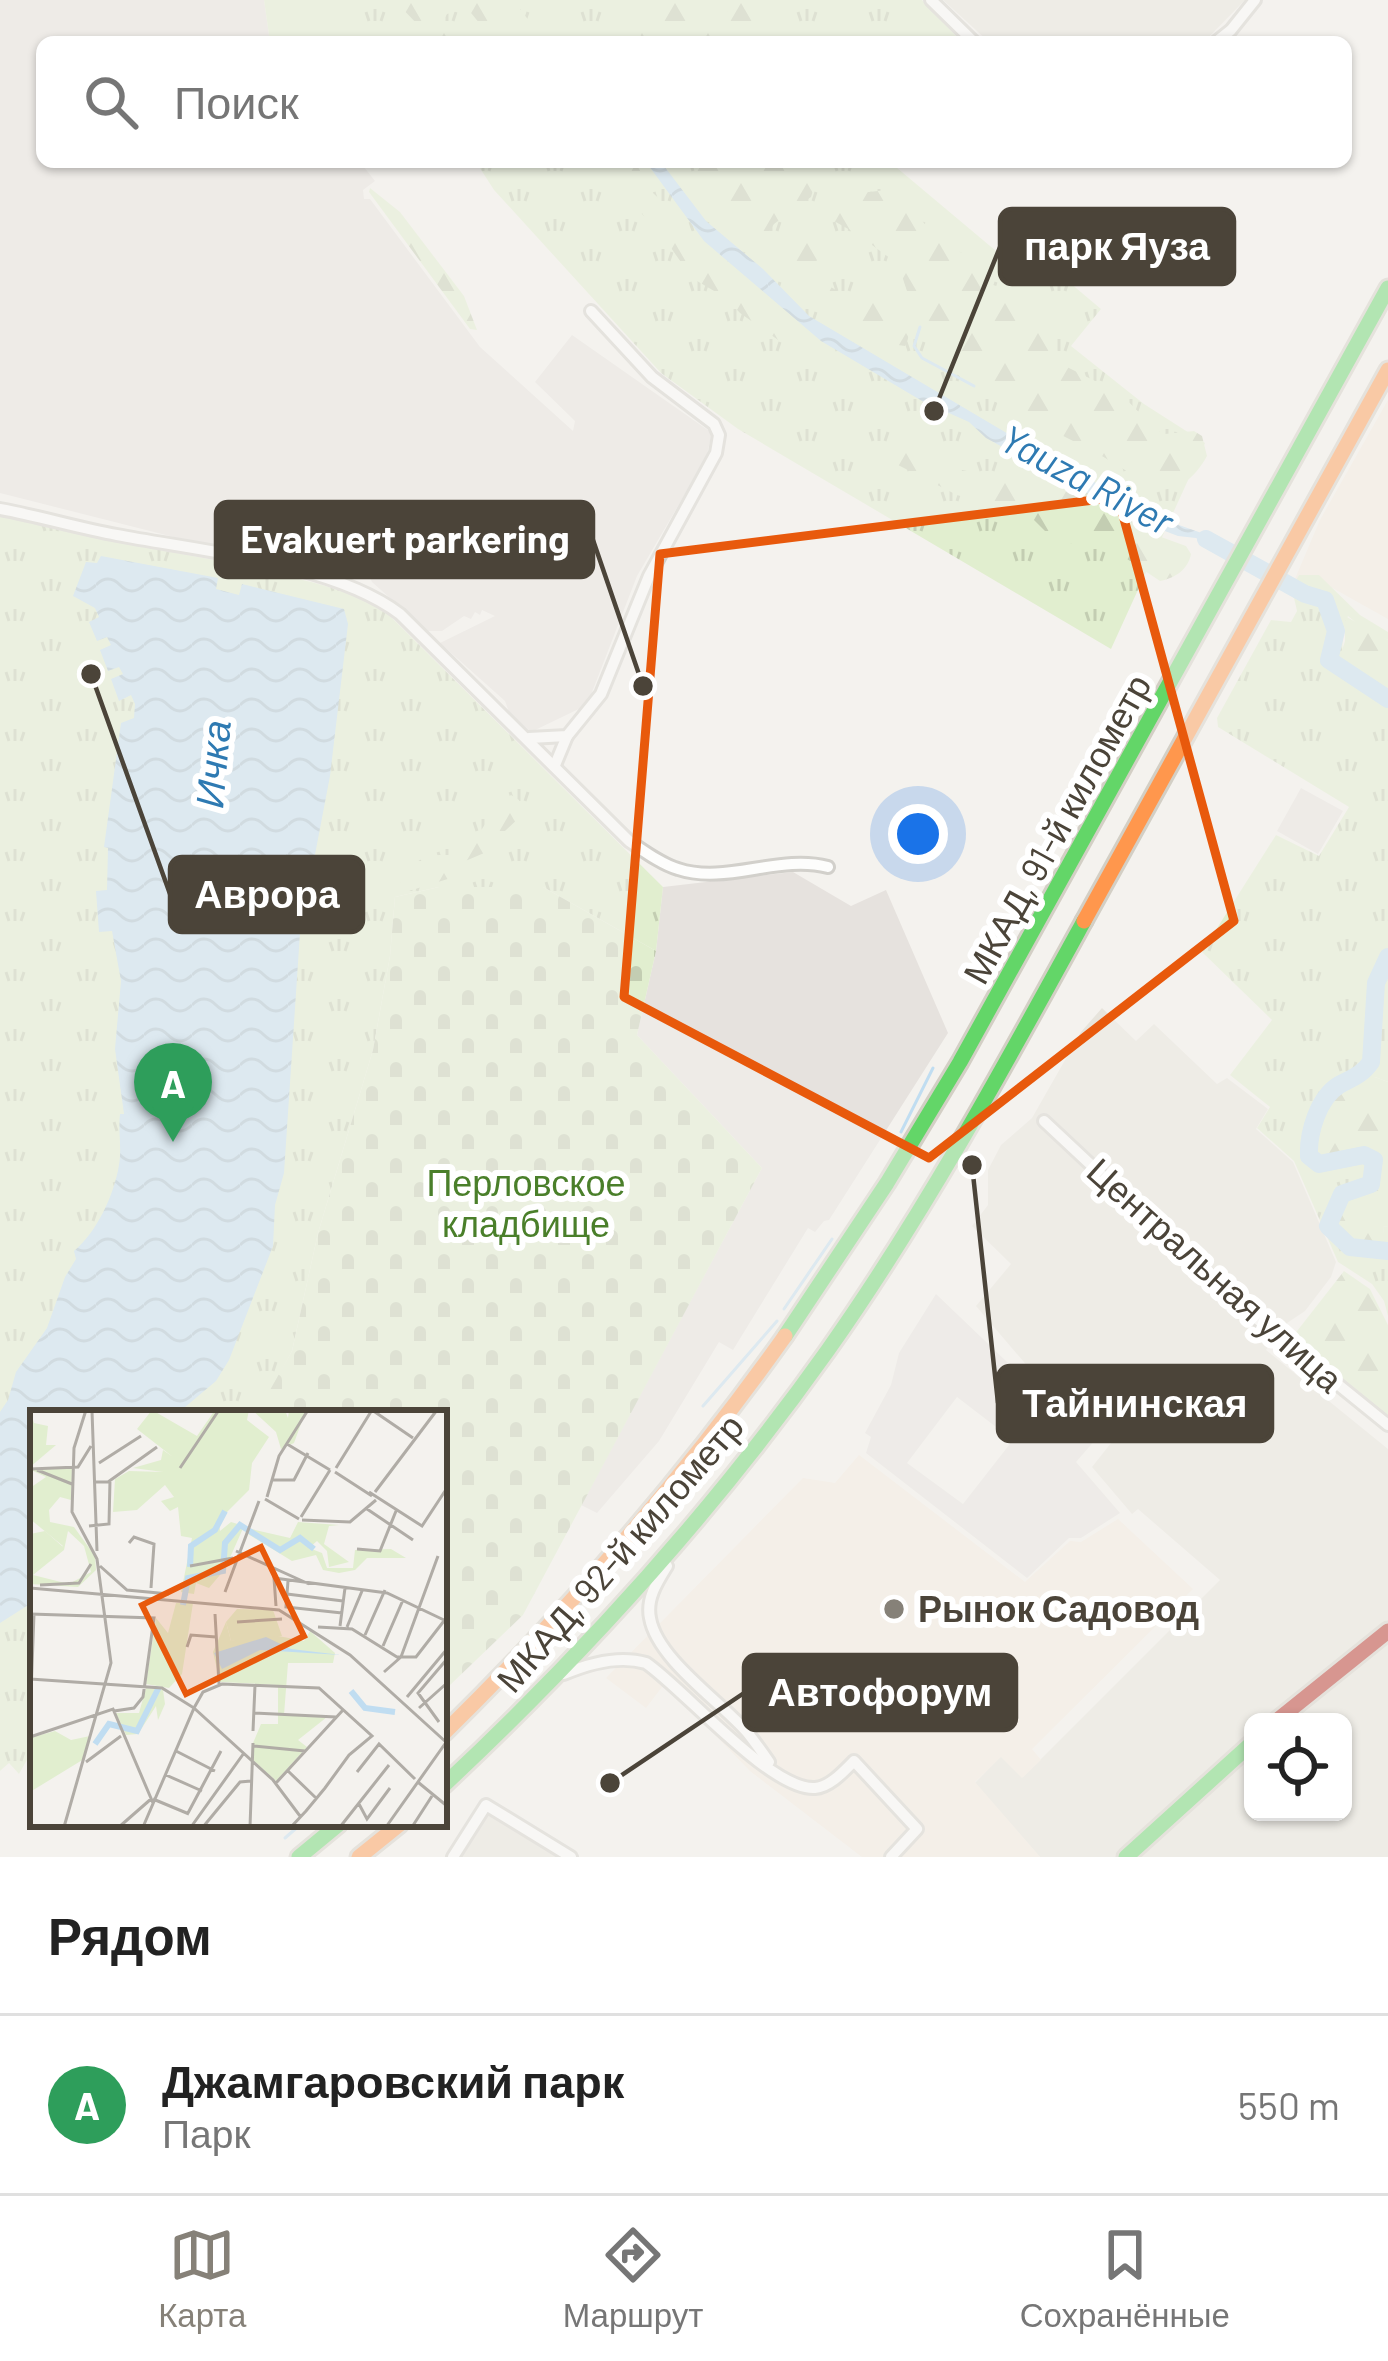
<!DOCTYPE html>
<html lang="ru">
<head>
<meta charset="utf-8">
<style>
	:root { --surface:#fff; --page:#f6f6f6; --text:#222; --muted:#767676; --line:#e0e0e0; --accent:#868178 }
	body { margin:0; font-family:Barlow,sans-serif; background:var(--page); color:var(--text) }
	.controls { position:absolute; right:36px; bottom:36px; display:grid; overflow:hidden; border-radius:18px; box-shadow:0 3px 9px #0004 }
	.controls button { width:108px; height:108px; display:grid; place-items:center; padding:0; border:0; border-bottom:3px solid var(--line); background:var(--surface); color:var(--text); font:60px sans-serif }
	.you { position:absolute; left:918px; top:834px; width:42px; height:42px; margin:-30px; border:9px solid #fff; border-radius:50%; background:#1a73e8; box-shadow:0 0 0 18px #1a73e833 }
	.badge { display:grid; place-items:center; width:78px; height:78px; border-radius:50%; background:var(--accent); color:#fff; font-size:39px; font-weight:700 }
	.pin { position:absolute; translate:-50% -99px; filter:drop-shadow(0 3px 6px #0008) }
	.pin::after { content:''; position:absolute; top:63px; width:42px; height:36px; background:inherit; clip-path:polygon(0 0,100% 0,50% 100%) }
	.list { margin:0; padding:0; list-style:none }
	h2 { display:flex; justify-content:space-between; align-items:center; height:156px; margin:0; padding:0 48px; font-size:51px }
	h2 small { font-size:39px; font-weight:400; color:var(--muted) }
	.list li { display:grid; grid-template-columns:78px 1fr auto; gap:36px; align-items:center; box-sizing:border-box; height:180px; padding:0 48px; border-top:3px solid var(--line) }
	.list b { display:block; font-size:45px; white-space:nowrap }
	.list p { margin:0; font-size:39px; white-space:nowrap; color:var(--muted) }
	.list em { font-size:39px; font-style:normal; color:var(--muted) }
	.icon { flex:none; width:66px; height:66px; fill:none; stroke:currentColor; stroke-width:2; stroke-linecap:round; stroke-linejoin:round }
	.map { position:relative; flex:none; width:1388px; height:1857px; overflow:hidden }
	.search { position:absolute; background:var(--surface); box-shadow:0 3px 9px #0004; left:36px; right:36px; top:36px; height:132px; display:flex; align-items:center; gap:30px; box-sizing:border-box; padding:0 42px; border-radius:18px; color:var(--muted); font-size:45px }
	.sheet { height:336px; background:var(--surface) }
	nav { display:flex; justify-content:space-around; align-items:center; box-sizing:border-box; height:168px; border-top:3px solid var(--line); background:var(--surface); font-size:33px; color:var(--muted) }
	nav a { display:grid; justify-items:center; gap:6px }
	nav .on { color:var(--accent) }
	.map>svg:first-child { display:block }
	.residential { fill:#e7e4dc; fill-rule:evenodd }
	.commercial { fill:#f3ebdf }
	.industrial { fill:#e6e2de }
	.grass { fill:url(#grass-tufts) }
	.forest { fill:url(#forest-firs) }
	.cemetery { fill:url(#cemetery-stones) }
	.pitch { fill:#e1eecf }
	.parking { fill:#e6e3df; fill-rule:evenodd }
	.water { fill:url(#water-waves) }
	.lines { fill:none; stroke-linecap:round; stroke-linejoin:round }
	.stream { stroke:#c0ddf1; stroke-width:3 }
	.river { stroke:#c0ddf1; stroke-width:18 }
	.street-casing { stroke:#d2d0cb; stroke-width:16 }
	.fast-casing { stroke:#d3cfc5; stroke-width:21 }
	.slow-casing { stroke:#d3cfc5; stroke-width:21 }
	.jam-casing { stroke:#d3cfc5; stroke-width:21 }
	.street { stroke:#fdfdfc; stroke-width:10 }
	.fast { stroke:#63d668; stroke-width:15 }
	.slow { stroke:#ff974d; stroke-width:15 }
	.jam { stroke:#b3261e; stroke-width:15 }
	.marked { fill:none; stroke:#e8590c; stroke-width:9; stroke-linejoin:round }
	.poi-dot { fill:#868178; stroke:#fff; stroke-width:4.5 }
	.labels { text-anchor:middle; stroke-width:12; stroke-linejoin:round; paint-order:stroke }
	.street-label { font-size:36px; fill:#4b4439; stroke:#fff }
	.park-label { font-size:36px; fill:#4a7f2a; stroke:#fff }
	.poi-label { font-size:36px; font-weight:bold; fill:#4b4439; stroke:#fff; text-anchor:start }
	.water-label { font-size:39px; font-style:italic; fill:#2e7ab2; stroke:#fff }
	.inset-river { fill:none; stroke:#c0ddf1; stroke-width:6 }
	.inset-road { fill:none; stroke:#b0aca6; stroke-width:3 }
	.view { fill:#e8590c; fill-opacity:0.15; stroke:#e8590c; stroke-width:6 }
	.inset-edge { fill:none; stroke:#4b4439; stroke-width:6 }
	.leader { fill:none; stroke:#4b4439; stroke-width:4.5 }
	.callout-dot { fill:#4b4439; stroke:#fff; stroke-width:4.5 }
	.callout { fill:#4b4439; stroke:#4b4439; stroke-width:4.5 }
	.callout-label { font-size:39px; text-anchor:middle; font-weight:bold; fill:#fff }
</style>
</head>
<body>
<div class="map">
<svg width="1388" height="1857" viewBox="0 0 1388 1857">
	<defs>
		<pattern id="grass-tufts" width="24" height="20" patternUnits="userSpaceOnUse" patternTransform="scale(3)"><rect width="24" height="20" fill="#e1eecf"/><path d="M3 7l-1-3M5 7V3M7 7l1-3M15 17l-1-3M17 17v-4M19 17l1-3" fill="none" stroke="#c3cdb2"/></pattern>
		<pattern id="forest-firs" width="22" height="20" patternUnits="userSpaceOnUse" patternTransform="scale(3)"><rect width="22" height="20" fill="#e1eecf"/><path d="M5 1l3.5 6h-7zM16 11l3.5 6h-7z" fill="#c3cdb2"/></pattern>
		<pattern id="cemetery-stones" width="16" height="16" patternUnits="userSpaceOnUse" patternTransform="scale(3)"><rect width="16" height="16" fill="#e1eecf"/><path d="M2 7V4a2 2 0 0 1 4 0v3zM10 15v-3a2 2 0 0 1 4 0v3z" fill="#c3cdb2"/></pattern>
		<pattern id="water-waves" width="16" height="10" patternUnits="userSpaceOnUse" patternTransform="scale(3)"><rect width="16" height="10" fill="#c0ddf1"/><path d="M0 5q4-4 8 0t8 0" fill="none" stroke="#a6bfcf"/></pattern>
	</defs>
	<rect width="100%" height="100%" fill="#f4f2ee"/>
	<g class="residential">
		<path d="M943 0H1245L1204 42H989Z"/>
		<path d="M1102 1008 1136 1041 1154 1024 1217 1084 1227 1078 1268 1109 1256 1129 1293 1162 1336 1262 1331 1277 1305 1311 1284 1325 1266 1350 1388 1449V1857H1040L975 1783 1001 1756 1023 1777 1220 1580 1138 1509 1132 1514 1092 1467 1115 1438 1080 1397 1068 1391 1046 1388 976 1306 1011 1264 972 1226 988 1205V1170L1001 1145 1032 1118 1081 1032ZM1253 1722H1343V1812H1253Z"/>
		<path d="M484 1812 560 1857H458Z"/>
	</g>
	<g class="commercial">
		<path d="M1388 400V619L1313 577 1299 575 1292 586 1320 520Z"/>
		<path d="M859 1455 1025 1582 1070 1541 1081 1542 1118 1519 1193 1589 1032 1749 1041 1760 1022 1778 1001 1757 975 1782 1040 1857H862L750 1771 665 1683 646 1708 606 1678 803 1478 835 1483Z"/>
	</g>
	<g class="industrial">
		<path d="M0 0H264L270 42H42V162H360L375 181 363 190 364 199H370L480 347 573 431 575 421 535 382 572 335 712 433 706 458 637 576 587 705 531 732 509 712 505 701 440 643 495 616 482 610 480 615 475 612 471 619 464 616 442 631H427L372 582 357 550 341 540 340 530 319 504 238 519 237 539 229 551 0 493Z"/>
		<path d="M1301 788 1343 811 1318 854 1277 831Z"/>
		<path d="M793 872 851 906 886 890 948 1033 829 1220 824 1221 815 1232 808 1228 733 1350 719 1342 659 1441 597 1513 581 1505 762 1168 637 1035 656 951 663 887Z"/>
	</g>
	<g class="grass">
		<path d="M264 0H922L962 42H270Z"/>
		<path d="M476 162H890L1033 282 1050 266 1101 309 1071 346 1144 404 1205 443 1111 649 738 429 661 373 494 190Z"/>
		<path d="M0 514C89 541 183 551 274 573 315 583 352 590 387 613L663 887 656 951 543 887H439L395 897 390 956 373 1050 318 1233 292 1351 263 1406 257 1413H33V1749L19 1774 9 1763 0 1771Z"/>
		<path d="M1299 575H1319L1360 615 1388 632V640L1363 629 1348 616C1334 658 1346 676 1388 693V1082L1375 1077 1320 1121 1313 1155C1337 1160 1354 1146 1375 1153L1380 1161 1372 1189 1345 1198 1351 1240 1377 1244 1384 1240 1383 1227 1388 1226V1316L1384 1301 1372 1284 1338 1262 1294 1161 1257 1128 1270 1107 1230 1075 1272 1020 1202 952 1276 835 1319 856 1349 807 1218 727 1217 718 1271 620 1291 622 1297 611 1294 598 1288 593Z"/>
	</g>
	<g class="forest">
		<path d="M394 0H513L533 26 538 42H514L513 33 501 18 480 24 467 8 447 14 442 23 464 42H421L419 26Z"/>
		<path d="M638 0H703L705 5 730 12 744 0H758L760 42H708L703 39 641 42Z"/>
		<path d="M597 162H635L653 193 690 228 703 256 727 271 743 296 782 327 786 336 781 342 740 313 726 298 692 278 669 245Z"/>
		<path d="M690 162H819L821 165 811 197 774 224 763 241 725 209Z"/>
		<path d="M370 188 400 212 464 296 477 330 470 329 369 192Z"/>
		<path d="M888 190 910 206 928 228 971 260 993 285 1022 294 1053 319 1057 328 1056 348 1065 366 1121 394 1156 430 1165 434 1194 431 1202 436 1207 456C1196 476 1181 490 1158 490L1097 453 986 397 934 356 929 330 914 312 898 264 857 234 834 221H820L778 254H767L788 232 839 195Z"/>
		<path d="M822 236 828 245 812 267C826 292 854 300 881 298 895 312 917 326 905 346 875 342 875 330 854 317 840 308 822 304 809 293 800 287 796 280 786 274L787 264 808 237Z"/>
		<path d="M919 443 962 470 992 476 1042 474 1153 534 1186 546 1191 554C1188 570 1175 578 1160 581L1112 549 1055 541 1030 516 957 495 898 465 897 455Z"/>
		<path d="M1345 616 1388 640V693L1344 665 1340 656 1345 641Z"/>
		<path d="M511 795 519 800 521 816 505 831 496 848 463 862 451 878 402 893 399 885C412 861 422 854 449 855L482 829 497 805Z"/>
		<path d="M1375 1077 1388 1082V1226L1383 1227 1385 1240C1368 1250 1343 1239 1331 1225L1345 1198 1372 1189 1380 1161 1375 1153C1353 1146 1335 1163 1313 1155L1329 1100 1361 1080Z"/>
		<path d="M1344 1271 1370 1289 1388 1325V1417L1290 1340Z"/>
	</g>
	<path class="cemetery" d="M439 887H543L656 951 637 1035 762 1168 523 1615 448 1687 444 1686V1413H257L292 1351 318 1233 373 1050 390 956 395 897Z"/>
	<path class="pitch" d="M275 0H338L361 42H282Z"/>
	<path class="parking" d="M936 1294 1051 1404 1058 1400 1097 1438 1076 1462 1120 1513 1081 1538H1069L1027 1578 866 1453 871 1437 865 1433 891 1385 899 1353ZM957 1397 1013 1440 963 1504 907 1463Z"/>
	<g class="water">
		<path d="M646 162H661L706 221 763 269 809 316 1032 448 1162 519 1210 536 1225 546 1219 554 1196 538 1178 536 1149 525 1083 491 986 438 969 422 922 401 821 341 704 241Z"/>
		<path d="M101 556 218 578 216 589 239 595 242 584 344 609 348 624 330 776 300 933 284 1173 275 1205 273 1246 229 1360 216 1381 178 1413H33V1602L0 1623V1412L8 1400 16 1372 47 1328 65 1277 76 1259 74 1251C97 1232 114 1195 119 1165 122 1148 118 1131 120 1114H124L115 1049 121 981 112 931 99 932 96 891 107 890 108 848 104 847 121 723 134 718 135 704 131 695 119 701 111 679 123 674 119 667 108 671 100 650 111 645 107 637 97 641 89 622 99 617 95 608 73 596 86 562 97 563Z"/>
	</g>
	<g class="lines">
		<g class="stream">
			<path d="M920 327 914 346 922 358 974 386"/>
			<path d="M901 1132 933 1068"/>
			<path d="M784 1309 832 1239"/>
			<path d="M703 1406 777 1321"/>
			<path d="M285 1838 301 1824"/>
		</g>
		<g class="river">
			<path d="M1206 539 1305 594 1325 600 1336 631 1329 660 1388 699"/>
			<path d="M1388 957 1376 983 1371 1062C1362 1075 1352 1078 1339 1085 1318 1098 1308 1133 1309 1156L1319 1164 1364 1155 1374 1160 1371 1184 1342 1194 1328 1226 1350 1247 1388 1251"/>
		</g>
		<defs>
			<g id="street">
				<path d="M931 0 974 42"/>
				<path d="M1216 42 1231 30 1255 0"/>
				<path d="M0 509C39 516 78 528 117 535 200 551 333 563 400 614L629 841C644 851 661 864 678 869 726 885 779 854 828 867"/>
				<path d="M529 738 567 736 601 694 649 576 716 453 719 435 714 424 652 377 591 311"/>
				<path d="M555 765 567 736"/>
				<path d="M1044 1121 1246 1310 1388 1425"/>
				<path d="M667 1566C657 1582 646 1599 650 1618 657 1659 720 1701 747 1732 755 1742 762 1752 769 1762"/>
				<path d="M564 1674C590 1663 619 1655 646 1663 683 1688 771 1791 815 1788 830 1787 844 1771 854 1761L917 1829 891 1857"/>
				<path d="M453 1857 486 1805 571 1857"/>
			</g>
			<g id="fast">
				<path d="M785 1336 887 1183 960 1062 1388 288"/>
				<path d="M444 1785C586 1652 716 1508 828 1350 924 1214 1004 1067 1084 921"/>
				<path d="M299 1857 339 1824"/>
				<path d="M1126 1857 1253 1742"/>
			</g>
			<g id="slow">
				<path d="M1084 921 1388 370"/>
				<path d="M444 1733C571 1608 682 1481 785 1336"/>
				<path d="M359 1857 400 1824"/>
			</g>
			<path id="jam" d="M1275 1722 1388 1631"/>
		</defs>
		<use href="#street" class="street-casing"/>
		<use href="#fast" class="fast-casing"/>
		<use href="#slow" class="slow-casing"/>
		<use href="#jam" class="jam-casing"/>
		<use href="#street" class="street"/>
		<use href="#fast" class="fast"/>
		<use href="#slow" class="slow"/>
		<use href="#jam" class="jam"/>
	</g>
	<path d="M0 0H1388V1857H0ZM1118 497 1234 921 929 1158 624 997 660 554Z" fill="#f4f2ee" fill-opacity=".55" fill-rule="evenodd"/>
	<path class="marked" d="M1118 497 1234 921 929 1158 624 997 660 554Z"/>
	<circle class="poi-dot" cx="894" cy="1609" r="12"/>
	<g class="labels">
		<g class="street-label">
			<text transform="translate(1057 829) rotate(-61)" y="13">МКАД, 91-й километр</text>
			<text transform="translate(1215 1275) rotate(42)" y="13">Центральная улица</text>
			<text transform="translate(620 1553) rotate(-49)" y="13">МКАД, 92-й километр</text>
		</g>
		<g class="park-label">
			<text x="526" y="1196">Перловское<tspan x="526" dy="41">кладбище</tspan></text>
		</g>
		<g class="poi-label">
			<text x="918" y="1622">Рынок Садовод</text>
		</g>
		<g class="water-label">
			<text transform="translate(1087 480) rotate(28)" y="14">Yauza River</text>
			<text transform="translate(213 764) rotate(-85)" y="14">Ичка</text>
		</g>
	</g>
	<g transform="translate(30 1410)">
		<rect width="417" height="417" fill="#f4f2ee"/>
		<path d="M122 0 167 26 185 0H219L217 10 239 27 222 53 219 80 189 110 190 121 201 112 214 116 195 159 179 178 166 173 164 184 151 182 162 128 151 126 148 97 140 101 131 91 144 87 135 75 107 100 83 102 85 69 99 61 133 62 103 58 131 50 133 40 143 47 107 19ZM222 0H255L258 8 259 0H276L264 33 251 39 246 22ZM15 58H42L41 90 30 87 19 100 20 112 44 117 65 146 66 160 48 177 0 174V164L33 136 0 109V78L16 67 1 60ZM38 121 54 136 61 162 39 174 3 165 34 140ZM268 112 309 115 299 116 294 134 319 152 299 157 297 141 287 131 279 138 292 143 297 158H323L325 140 361 139 376 148H337L325 160 309 163 293 160 286 145 262 151 218 124 217 118 260 128ZM146 193H163L152 264 139 278 116 274 126 208 138 223ZM196 212 201 231 233 223 274 231 280 221 305 243 303 253H258L254 305 297 307 268 330 277 337 246 371 223 350V333L231 314H248V275L190 272 183 242ZM25 321 41 330 60 326 54 349 0 382V328Z" fill="#e1eecf" fill-rule="evenodd"/>
		<path d="M0 0 4 13 18 16 16 35H26L0 57ZM15 121 33 137 0 164V124ZM116 278 133 280 135 294 128 310 126 296 108 324 96 325 86 303H109Z" fill="#e1eecf"/>
		<path d="M207 199 243 200 252 226 201 231 196 212Z" fill="#e1eecf"/>
		<path d="M236 227 261 239 311 245 230 240 192 259 184 243Z" fill="#c0ddf1"/>
		<path class="inset-river" d="M160 157 161 136 185 120 195 101M153 195 158 168 193 161 195 133 210 115 250 140 270 128 284 139M321 281 335 298 365 302M65 334 79 314 107 321 129 277"/>
		<path class="inset-road" d="M342 0 383 28M62 1 67 141M257 34 300 60M69 53 111 26M150 58 189 0M306 58 342 0M0 59 48 57 61 36M7 60 42 74M305 62 342 86M241 70H264L278 43M66 72H78L127 37M339 82 392 116 417 78M345 82 407 0M237 87 249 46 278 0M235 89 269 109M337 99 383 130M271 107 300 60M272 110 320 112 346 90M59 116 79 114 80 70M99 133 104 127 124 134 121 178M327 139 350 141 366 101M206 141 279 174M70 156 97 180 139 184M160 156 203 148M258 171 256 197 312 203M10 175 49 173 61 154M0 178 249 200 320 245 417 333M195 182 229 91M257 184 313 191M246 196 244 168 357 183 414 210M0 204 124 208 113 287 104 298 84 301M185 204 189 274M207 212 252 209M310 216 315 178M288 217 322 219 367 247H386L417 207M317 217 332 181M335 225 355 180M353 236 373 190M157 237 161 225 186 227M354 262 371 247 408 146M0 269 132 278 164 298 113 417M1 283 4 204M377 287 417 239M389 298 417 273M224 303 306 307M409 312 388 283 417 249M223 321 225 275M0 327 83 299 123 393M223 336 275 341M146 341 185 361M56 352 91 326M258 361 286 388M327 362 349 334 385 369M136 365 172 381M246 373 313 300M389 373 417 396M123 389 159 404M329 394 337 409 360 378M158 403 191 341M34 417 81 253 67 149 42 102 44 38 56 0M89 417 121 389M161 417 214 343M173 417 210 372 221 371M220 417 223 333M261 417 276 401 295 378 319 345 342 326 289 278 192 274 173 282 164 298 243 370 270 406M310 417 359 355M356 417 417 331M382 417 402 386"/>
		<path class="view" d="M231 137 274 226 156 284 112 195Z"/>
		<rect width="417" height="417" class="inset-edge"/>
	</g>
	<path class="leader" d="M934 411L1000 247M643 686L593 540M91 674L170 894M972 1165L998 1403M610 1783L744 1693"/>
	<g class="callout-dot">
		<circle cx="934" cy="411" r="12"/>
		<circle cx="643" cy="686" r="12"/>
		<circle cx="91" cy="674" r="12"/>
		<circle cx="972" cy="1165" r="12"/>
		<circle cx="610" cy="1783" r="12"/>
	</g>
	<g class="callout">
		<rect x="1000" y="209" width="234" height="75" rx="12"/>
		<rect x="216" y="502" width="377" height="75" rx="12"/>
		<rect x="170" y="857" width="193" height="75" rx="12"/>
		<rect x="998" y="1366" width="274" height="75" rx="12"/>
		<rect x="744" y="1655" width="272" height="75" rx="12"/>
	</g>
	<g class="callout-label">
		<text x="1117" y="260">парк Яуза</text>
		<text x="405" y="553">Evakuert parkering</text>
		<text x="267" y="908">Аврора</text>
		<text x="1135" y="1417">Тайнинская</text>
		<text x="880" y="1706">Автофорум</text>
	</g>
</svg>
<div class="controls">
<button><svg class="icon" aria-label="locate" viewBox="0 0 24 24"><circle cx="12" cy="12" r="6"/><path d="M12 2v4M12 18v4M2 12h4M18 12h4"/></svg></button>
</div>
<div class="you"></div>
<div class="pin badge" style="left:173px;top:1142px;background:#2e9e5b">A</div>
<div class="search"><svg class="icon" aria-label="search" viewBox="0 0 24 24"><circle cx="10" cy="10" r="6"/><path d="M15 15l6 6"/></svg>Поиск</div>
</div>
<section class="sheet">
<h2>Рядом<small></small></h2>
<ul class="list">
<li><span class="badge" style="background:#2e9e5b">A</span><div><b>Джамгаровский парк</b><p>Парк</p></div><em>550 m</em></li>
</ul>
</section>
<nav>
<a class="on"><svg class="icon" aria-label="map" viewBox="0 0 24 24"><path d="M3 6l6-2 6 2 6-2v14l-6 2-6-2-6 2zM9 4v14M15 6v14"/></svg>Карта</a>
<a><svg class="icon" aria-label="directions" viewBox="0 0 24 24"><path d="M12 3l9 9-9 9-9-9zM9 14v-3h6M13 9l2 2-2 2"/></svg>Маршрут</a>
<a><svg class="icon" aria-label="saved" viewBox="0 0 24 24"><path d="M7 4h10v16l-5-4-5 4z"/></svg>Сохранённые</a>
</nav>
</body>
</html>
